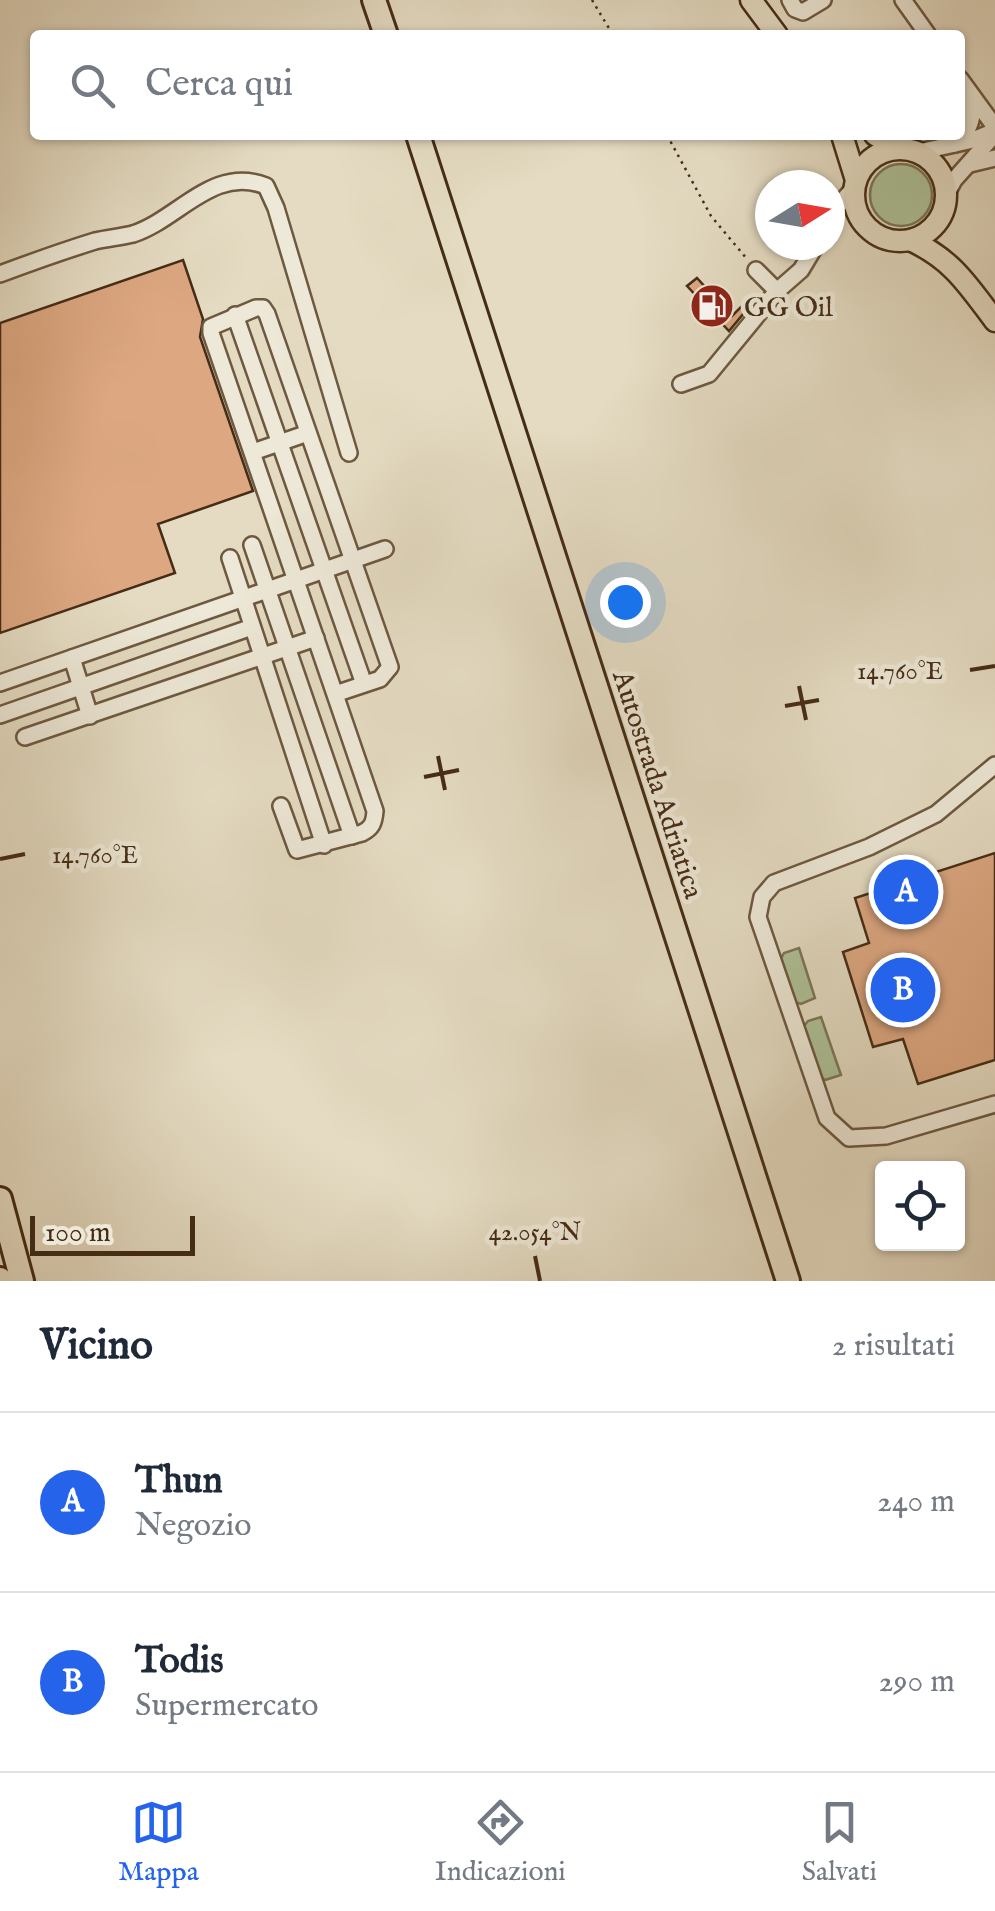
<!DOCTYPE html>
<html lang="it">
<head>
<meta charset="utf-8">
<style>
	:root { --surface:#fff; --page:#f2f2f3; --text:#1f2937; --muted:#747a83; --line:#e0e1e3; --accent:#2563eb }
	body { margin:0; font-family:"IM FELL English",serif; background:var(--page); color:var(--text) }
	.controls { position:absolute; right:30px; bottom:30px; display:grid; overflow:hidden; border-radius:10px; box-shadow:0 2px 8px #0004 }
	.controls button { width:90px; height:90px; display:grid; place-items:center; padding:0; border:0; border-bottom:2px solid var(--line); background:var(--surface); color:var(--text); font:50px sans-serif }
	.compass { position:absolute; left:755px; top:170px; width:90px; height:90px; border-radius:50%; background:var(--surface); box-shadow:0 2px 8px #0004; rotate:79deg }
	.scale { position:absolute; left:30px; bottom:25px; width:165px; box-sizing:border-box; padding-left:10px; border:5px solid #452c15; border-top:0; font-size:28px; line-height:35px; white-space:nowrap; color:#452c15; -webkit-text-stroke:8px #ede8d7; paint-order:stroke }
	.you { position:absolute; left:625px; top:602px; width:35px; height:35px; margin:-25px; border:8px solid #fff; border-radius:50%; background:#1a73e8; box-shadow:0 0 0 15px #1a73e833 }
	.badge { display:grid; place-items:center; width:65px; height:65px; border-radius:50%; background:var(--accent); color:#fff; font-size:32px; font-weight:700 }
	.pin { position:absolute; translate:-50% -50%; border:5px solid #fff; box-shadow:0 2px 10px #0006 }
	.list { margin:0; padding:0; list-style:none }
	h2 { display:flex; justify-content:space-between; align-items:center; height:130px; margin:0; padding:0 40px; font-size:42px }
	h2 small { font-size:32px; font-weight:400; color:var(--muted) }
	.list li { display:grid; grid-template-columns:65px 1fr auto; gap:30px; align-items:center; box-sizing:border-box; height:180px; padding:0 40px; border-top:2px solid var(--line) }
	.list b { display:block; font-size:38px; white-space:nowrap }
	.list p { margin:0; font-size:32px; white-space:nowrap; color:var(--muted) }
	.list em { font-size:32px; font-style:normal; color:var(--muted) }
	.icon { flex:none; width:55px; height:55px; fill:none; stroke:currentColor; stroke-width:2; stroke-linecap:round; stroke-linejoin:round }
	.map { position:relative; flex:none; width:995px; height:1281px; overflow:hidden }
	.search { position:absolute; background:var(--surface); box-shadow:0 2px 8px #0004; left:30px; right:30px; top:30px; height:110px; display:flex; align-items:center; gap:25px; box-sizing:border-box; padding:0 35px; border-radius:10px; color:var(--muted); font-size:38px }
	.sheet { height:490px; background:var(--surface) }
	nav { display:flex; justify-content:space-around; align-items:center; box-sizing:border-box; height:140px; border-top:2px solid var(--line); background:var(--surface); font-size:28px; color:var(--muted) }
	nav a { display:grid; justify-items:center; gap:5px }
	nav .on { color:var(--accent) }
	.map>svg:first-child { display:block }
	.green { fill:#aec198; stroke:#7a7656; stroke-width:2.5 }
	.building { fill:#dca781; stroke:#452c15; stroke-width:2.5 }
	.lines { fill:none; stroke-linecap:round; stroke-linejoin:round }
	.minor-casing { stroke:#6d5840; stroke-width:20 }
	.major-casing { stroke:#452c15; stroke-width:25 }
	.highway-casing { stroke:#452c15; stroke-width:28 }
	.path { stroke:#452c15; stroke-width:2.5; stroke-dasharray:2.5 5; stroke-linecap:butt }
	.minor { stroke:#ede8d7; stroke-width:15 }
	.major { stroke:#e4dbc2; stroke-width:20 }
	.highway { stroke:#e4dbc2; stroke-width:22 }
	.ticks { fill:none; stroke:#452c15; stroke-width:4 }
	.labels { text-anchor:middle; stroke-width:9; stroke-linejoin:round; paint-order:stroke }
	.poi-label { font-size:28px; fill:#452c15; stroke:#ede8d7; text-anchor:start }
	.street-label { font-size:28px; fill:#452c15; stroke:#ede8d7 }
	.ticks-label { font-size:25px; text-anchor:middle; fill:#452c15; stroke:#ede8d7; stroke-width:9; stroke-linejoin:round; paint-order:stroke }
</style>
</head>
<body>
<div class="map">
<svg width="995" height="1281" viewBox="0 0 995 1281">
	<rect width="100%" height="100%" fill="#e4dbc2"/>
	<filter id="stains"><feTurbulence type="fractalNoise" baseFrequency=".002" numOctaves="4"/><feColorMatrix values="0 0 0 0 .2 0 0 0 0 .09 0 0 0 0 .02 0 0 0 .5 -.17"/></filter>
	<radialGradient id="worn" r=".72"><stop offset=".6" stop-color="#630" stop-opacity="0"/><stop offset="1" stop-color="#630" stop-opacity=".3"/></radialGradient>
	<g class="green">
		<circle cx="901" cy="195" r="31"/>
		<path d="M799 948 815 998 801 1004 795 1002 781 958 784 953Z"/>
		<path d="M821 1017 841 1075 825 1080 821 1077 804 1026 808 1021Z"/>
	</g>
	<g class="building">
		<path d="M183 260 203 319 200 337 253 491 158 524 175 573 0 633V323Z"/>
		<path d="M697 278 732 316 744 304 748 308 729 331 687 286Z"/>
		<path d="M995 853V1060L918 1084 903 1039 873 1047 843 952 869 943 855 898Z"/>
	</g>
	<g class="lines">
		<defs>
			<g id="minor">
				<path d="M790 0 795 9 803 12 823 0"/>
				<path d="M903 0 928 35"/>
				<path d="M960 79 995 127"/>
				<path d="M955 144C971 131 974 116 972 96"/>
				<path d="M919 152 973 140 995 131"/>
				<path d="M970 164 995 158"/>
				<path d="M946 195 954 180 995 134"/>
				<path d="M830 215 854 188"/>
				<path d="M756 270 777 291 801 270 816 245"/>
				<path d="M0 274C32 262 63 251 95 241 108 238 121 237 133 234 179 219 213 165 266 186L276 208 349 453"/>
				<path d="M235 315 364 684"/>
				<path d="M681 384 709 374 777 291"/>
				<path d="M253 452 308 433"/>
				<path d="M252 545 352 836"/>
				<path d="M230 558 324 845"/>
				<path d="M72 658 90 716"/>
				<path d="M0 683 385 549"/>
				<path d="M0 715 252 627"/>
				<path d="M25 737 316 638"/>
				<path d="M995 765 936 814 869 847 774 883 762 897 758 917 827 1118 849 1138 886 1136 995 1104"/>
				<path d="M281 806 297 850 362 833C372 828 374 823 375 811L211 333V327L256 308H263L267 314 390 667 380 679 335 694"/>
			</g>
			<g id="major">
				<path d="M751 0 777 35"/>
				<path d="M842 135 856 180"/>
				<path d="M875 135 897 148"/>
				<circle cx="900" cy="195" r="46"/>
				<path d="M910 240C952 259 968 285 995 321"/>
			</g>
			<g id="highway">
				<path d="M374 0 386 35"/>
				<path d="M418 135 788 1281"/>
				<path d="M0 1199 22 1281"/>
				<path d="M0 1279 1 1281"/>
			</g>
		</defs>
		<use href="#minor" class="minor-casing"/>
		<use href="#major" class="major-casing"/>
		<use href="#highway" class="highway-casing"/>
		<g class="path">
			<path d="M592 0 613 35"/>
			<path d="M667 135 711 216 747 259"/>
		</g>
		<use href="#minor" class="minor"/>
		<use href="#major" class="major"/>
		<use href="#highway" class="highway"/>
	</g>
	<path class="ticks" d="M970 670 995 666M799 686 806 720M785 706 819 700M438 756 445 790M424 777 459 770M0 859 25 854M535 1256 540 1281"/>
	<defs>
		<symbol id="fuel-disc" viewBox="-11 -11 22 22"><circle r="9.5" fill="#8f2418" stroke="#ede8d7"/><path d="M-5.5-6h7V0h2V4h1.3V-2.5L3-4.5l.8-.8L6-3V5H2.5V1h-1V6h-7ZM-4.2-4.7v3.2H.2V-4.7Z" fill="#fff"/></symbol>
	</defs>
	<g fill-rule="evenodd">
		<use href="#fuel-disc" x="687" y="281" width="50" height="50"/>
	</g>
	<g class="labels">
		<g class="poi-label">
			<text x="744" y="316">GG Oil</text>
		</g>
		<g class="street-label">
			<text transform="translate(659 784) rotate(72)" y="10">Autostrada Adriatica</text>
		</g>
	</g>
	<g class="ticks-label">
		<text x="900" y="679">14.760°E</text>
		<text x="95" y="863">14.760°E</text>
		<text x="535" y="1240">42.054°N</text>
	</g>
	<rect width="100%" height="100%" filter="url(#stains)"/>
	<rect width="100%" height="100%" fill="url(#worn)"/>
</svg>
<div class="controls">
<button><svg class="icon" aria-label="locate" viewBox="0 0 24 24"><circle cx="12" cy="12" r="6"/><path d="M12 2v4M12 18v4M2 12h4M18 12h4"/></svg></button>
</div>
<svg class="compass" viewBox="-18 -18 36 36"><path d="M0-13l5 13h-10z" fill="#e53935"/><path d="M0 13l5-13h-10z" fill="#747a83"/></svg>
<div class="scale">100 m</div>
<div class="you"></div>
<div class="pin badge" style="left:906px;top:892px">A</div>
<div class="pin badge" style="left:903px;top:990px">B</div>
<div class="search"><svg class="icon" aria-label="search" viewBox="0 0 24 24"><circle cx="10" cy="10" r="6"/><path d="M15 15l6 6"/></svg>Cerca qui</div>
</div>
<section class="sheet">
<h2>Vicino<small>2 risultati</small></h2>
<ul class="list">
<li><span class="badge">A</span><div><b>Thun</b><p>Negozio</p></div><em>240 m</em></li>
<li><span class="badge">B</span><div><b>Todis</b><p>Supermercato</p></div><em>290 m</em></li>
</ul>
</section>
<nav>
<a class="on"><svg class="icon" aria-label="map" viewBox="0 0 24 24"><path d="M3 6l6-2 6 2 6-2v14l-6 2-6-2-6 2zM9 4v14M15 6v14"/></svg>Mappa</a>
<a><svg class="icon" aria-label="directions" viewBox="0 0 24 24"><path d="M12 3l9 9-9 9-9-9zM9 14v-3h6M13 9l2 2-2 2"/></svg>Indicazioni</a>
<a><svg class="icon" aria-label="saved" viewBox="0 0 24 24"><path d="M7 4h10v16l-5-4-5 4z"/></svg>Salvati</a>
</nav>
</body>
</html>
